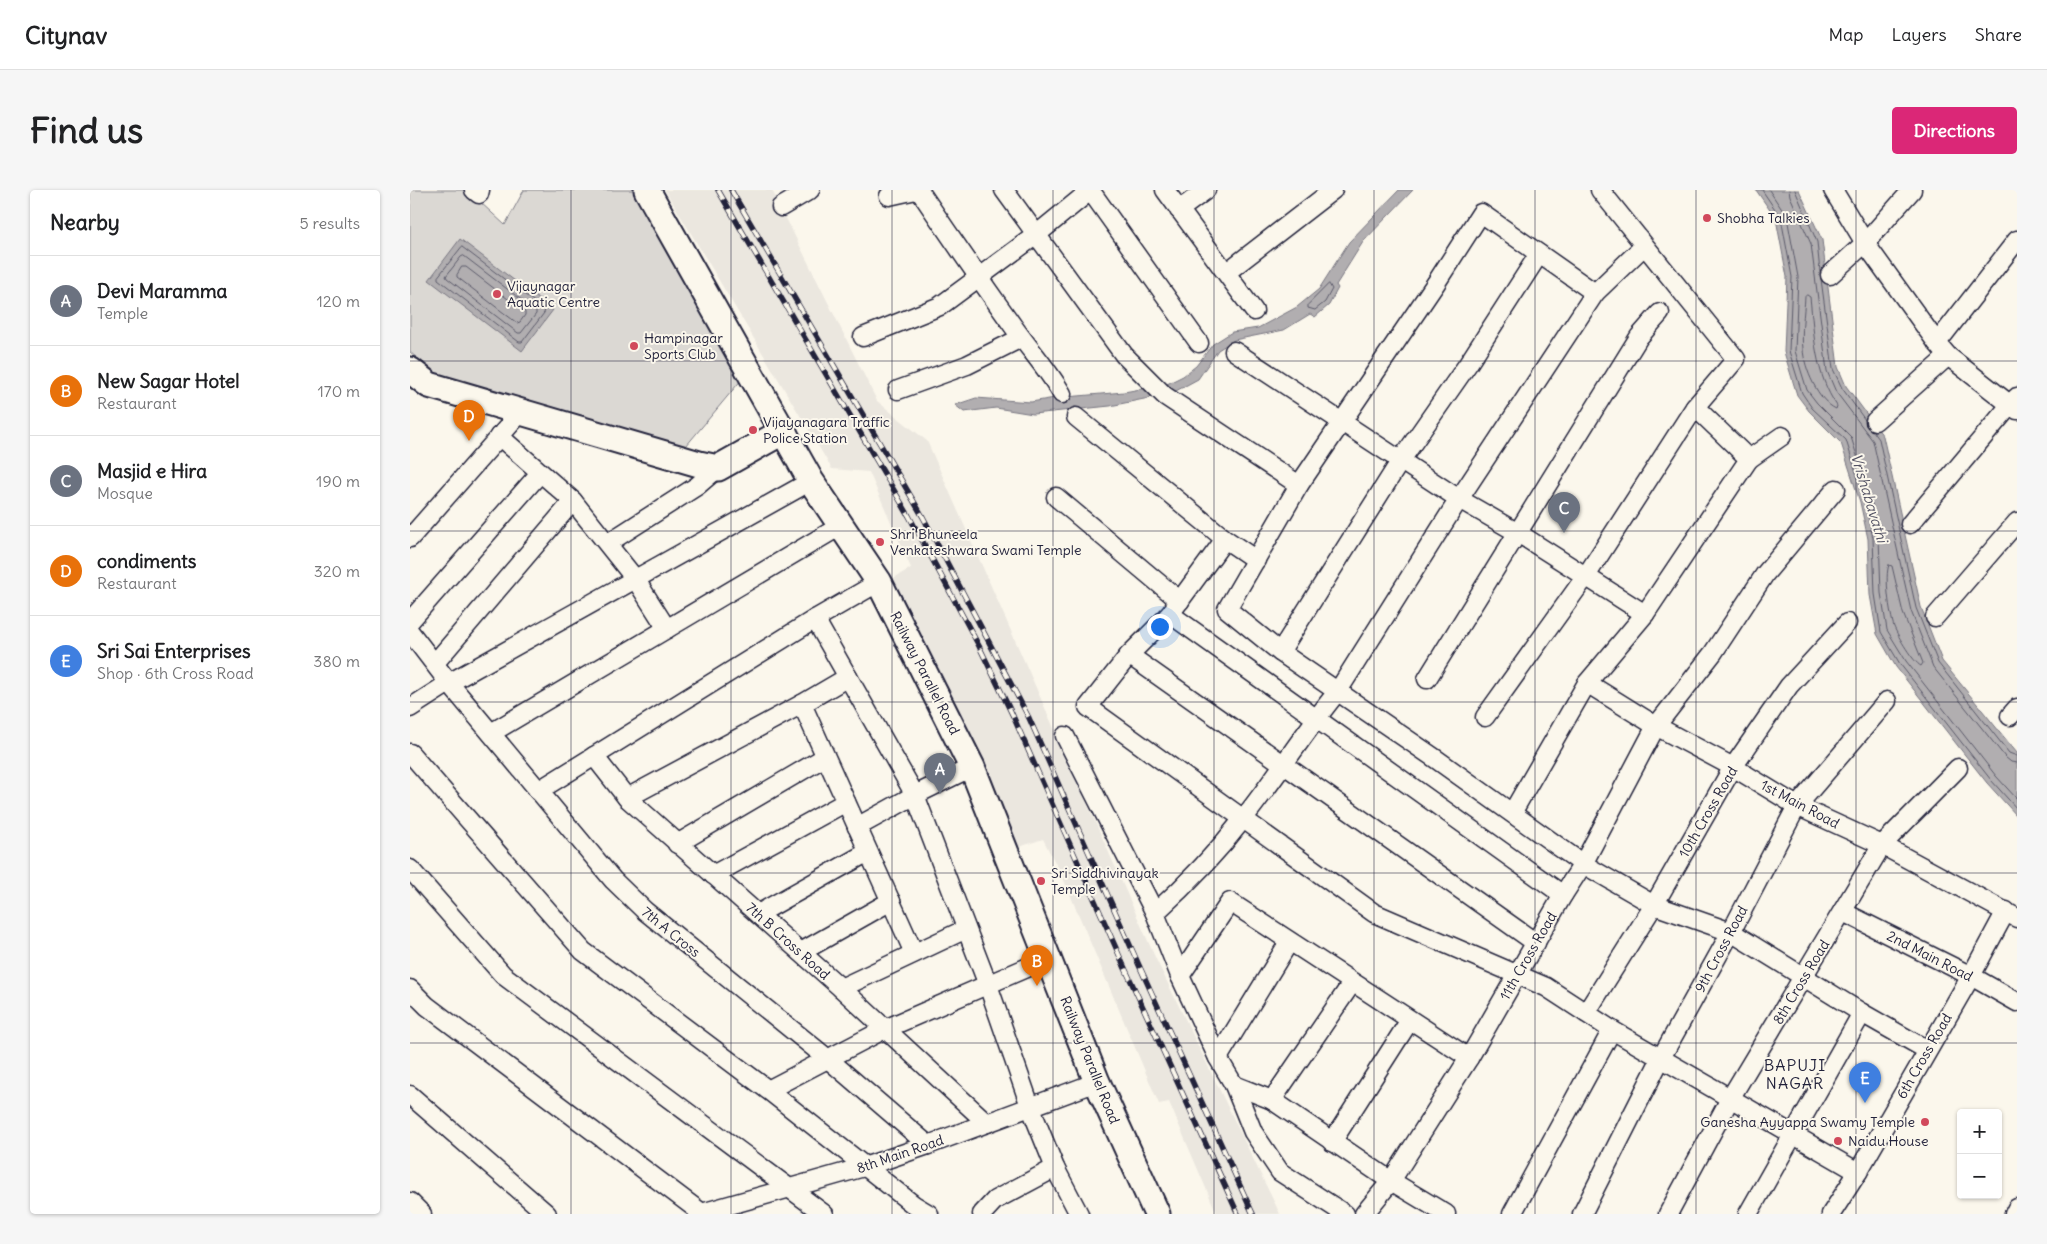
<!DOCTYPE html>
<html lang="en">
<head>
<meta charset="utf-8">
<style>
	:root { --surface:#fff; --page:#f6f6f6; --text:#202124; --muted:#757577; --line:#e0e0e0; --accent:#db2777 }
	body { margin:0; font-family:Delius,sans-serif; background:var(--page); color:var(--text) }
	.controls { position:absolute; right:15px; bottom:15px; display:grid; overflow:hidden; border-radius:5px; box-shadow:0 1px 4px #0004 }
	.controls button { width:45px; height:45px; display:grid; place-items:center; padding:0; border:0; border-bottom:1px solid var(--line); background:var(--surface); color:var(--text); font:25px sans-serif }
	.you { position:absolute; left:749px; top:436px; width:18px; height:18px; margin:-12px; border:4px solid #fff; border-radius:50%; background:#1a73e8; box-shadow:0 0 0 8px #1a73e833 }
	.badge { display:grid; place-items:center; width:32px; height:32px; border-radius:50%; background:var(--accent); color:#fff; font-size:16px; font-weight:700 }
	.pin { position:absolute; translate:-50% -41px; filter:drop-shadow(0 1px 2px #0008) }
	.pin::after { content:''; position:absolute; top:26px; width:18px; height:15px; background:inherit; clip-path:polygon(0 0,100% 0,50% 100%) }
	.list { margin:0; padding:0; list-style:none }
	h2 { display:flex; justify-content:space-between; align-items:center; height:65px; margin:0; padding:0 20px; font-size:21px }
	h2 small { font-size:16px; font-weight:400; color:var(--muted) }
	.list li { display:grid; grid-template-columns:32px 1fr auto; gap:15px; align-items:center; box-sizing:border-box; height:90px; padding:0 20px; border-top:1px solid var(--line) }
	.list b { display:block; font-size:19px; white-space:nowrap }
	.list p { margin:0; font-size:16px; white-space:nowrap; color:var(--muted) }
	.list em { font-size:16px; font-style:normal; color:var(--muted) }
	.map { position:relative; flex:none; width:1607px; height:1024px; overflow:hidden; border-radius:5px }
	header { display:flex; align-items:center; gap:30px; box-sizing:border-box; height:70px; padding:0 25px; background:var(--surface); border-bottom:1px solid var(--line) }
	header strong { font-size:24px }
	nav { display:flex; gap:28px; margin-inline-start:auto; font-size:18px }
	.intro { display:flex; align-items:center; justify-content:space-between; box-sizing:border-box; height:120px; padding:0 30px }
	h1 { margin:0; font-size:35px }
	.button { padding:12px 22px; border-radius:5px; background:var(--accent); color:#fff; font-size:18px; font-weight:700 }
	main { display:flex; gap:30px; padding:0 30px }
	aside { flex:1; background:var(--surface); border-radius:5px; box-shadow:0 1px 4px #0004 }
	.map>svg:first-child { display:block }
	.built { fill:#ebe7df }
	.green { fill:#dbd8d3; stroke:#7e7d87 }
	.water { fill:#b1aeb0; stroke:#787681 }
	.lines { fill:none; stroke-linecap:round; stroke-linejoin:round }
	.shore { stroke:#5b5a6a; stroke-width:1 }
	.street-casing { stroke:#22223b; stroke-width:21 }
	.secondary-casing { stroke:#22223b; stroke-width:29 }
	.street { stroke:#fbf7ec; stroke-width:18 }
	.secondary { stroke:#fbf7ec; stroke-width:25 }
	.rail-casing { stroke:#22223b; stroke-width:5.5 }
	.rail { stroke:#fbf7ec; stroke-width:4; stroke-dasharray:11; stroke-linecap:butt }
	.grid { fill:none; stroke:#22223b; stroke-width:1; stroke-opacity:0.55 }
	.poi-dot { fill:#d1495b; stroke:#fbf7ec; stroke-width:2 }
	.labels { text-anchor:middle; stroke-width:4; stroke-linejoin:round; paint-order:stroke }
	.poi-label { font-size:14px; fill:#22223b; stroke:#fbf7ec; text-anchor:start }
	.street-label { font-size:14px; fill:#22223b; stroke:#fbf7ec }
	.water-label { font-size:15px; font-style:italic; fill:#545364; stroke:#fbf7ec }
	.quarter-label { font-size:16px; letter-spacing:1px; fill:#22223b; stroke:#fbf7ec }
</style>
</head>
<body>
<header>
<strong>Citynav</strong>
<nav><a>Map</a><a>Layers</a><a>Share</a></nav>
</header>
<div class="intro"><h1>Find us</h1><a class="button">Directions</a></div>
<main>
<aside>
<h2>Nearby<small>5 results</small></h2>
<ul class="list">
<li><span class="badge" style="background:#6b7280">A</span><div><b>Devi Maramma</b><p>Temple</p></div><em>120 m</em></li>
<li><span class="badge" style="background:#e8710a">B</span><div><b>New Sagar Hotel</b><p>Restaurant</p></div><em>170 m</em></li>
<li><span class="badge" style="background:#6b7280">C</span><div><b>Masjid e Hira</b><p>Mosque</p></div><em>190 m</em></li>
<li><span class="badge" style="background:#e8710a">D</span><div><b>condiments</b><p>Restaurant</p></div><em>320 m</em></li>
<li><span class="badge" style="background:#3f7fe0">E</span><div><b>Sri Sai Enterprises</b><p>Shop · 6th Cross Road</p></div><em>380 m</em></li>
</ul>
</aside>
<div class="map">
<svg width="1607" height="1024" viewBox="0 0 1607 1024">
	<rect width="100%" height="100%" fill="#fbf7ec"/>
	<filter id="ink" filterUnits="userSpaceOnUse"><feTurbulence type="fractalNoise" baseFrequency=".02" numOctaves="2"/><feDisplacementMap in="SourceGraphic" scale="10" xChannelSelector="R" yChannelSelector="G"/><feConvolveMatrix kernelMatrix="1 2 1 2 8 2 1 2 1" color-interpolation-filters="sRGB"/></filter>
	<g filter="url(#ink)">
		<path class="built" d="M255 0H362L467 211 517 251 745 767 870 1024H807L759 912 749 914 653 688 633 649 609 657 573 572 482 389 501 378 459 282 422 279Z"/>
		<path class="green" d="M0 0H57L95 35 114 0H226L332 189 271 262 23 182 0 162Z"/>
		<g class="water">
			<path d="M989 0H1003L953 52 926 95 928 98 919 115 905 127 900 124 874 140 824 150 808 160 788 189 764 202 755 195 773 186 786 176 803 154 822 142 848 138 887 117 909 99 939 52Z"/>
			<path d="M1346 0H1389L1412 50 1428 177 1436 196 1473 246 1511 417 1532 471 1607 563V626L1577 593 1486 477 1467 444 1460 405 1458 349 1450 312 1431 253 1399 221 1387 205 1374 162 1377 87 1366 29Z"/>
			<path d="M50 49 143 120 112 161 19 90Z"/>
			<path d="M736 198 743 204 739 208 700 216 623 224 586 218 554 222 545 215 566 208 621 212 645 208 714 202Z"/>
		</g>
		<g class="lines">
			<g class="shore">
				<path d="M1352 0 1371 28 1382 87 1379 161 1392 203 1402 218 1436 250 1455 311 1463 348 1465 404 1471 442 1490 474 1581 590 1607 619"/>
				<path d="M1359 0 1377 27 1388 87 1385 161 1397 200 1407 213 1441 247 1461 310 1469 347 1471 403 1477 440 1496 471 1586 586 1607 609"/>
				<path d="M1379 0 1380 6 1401 54 1417 181 1426 202 1463 251 1501 421 1523 477 1595 567 1601 572 1607 573"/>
				<path d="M1385 0 1407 52 1410 82"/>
				<path d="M52 57 135 120 134 123 112 152H109L28 89V87Z"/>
				<path d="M54 66 126 121V124L111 143H108L37 88 36 86 51 67Z"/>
				<path d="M52 77H56L115 122V125L110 132 107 133 47 87V85Z"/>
				<path d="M1411 89 1423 179 1432 198 1455 230"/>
				<path d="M919 94 922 99 915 112 905 120 898 118V115Z"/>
				<path d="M1397 105 1400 107C1404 145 1405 184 1427 216L1426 219C1408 211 1394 178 1393 159 1391 142 1394 124 1395 107Z"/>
				<path d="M1463 241 1469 249 1506 418 1528 473 1599 563 1607 566"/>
				<path d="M1479 375 1482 376 1493 423 1513 473 1511 476C1503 472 1488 446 1484 437 1480 424 1474 386 1479 375Z"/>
			</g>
			<defs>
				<g id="street">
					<path d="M64 0 69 4 70 0"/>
					<path d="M509 0C540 46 571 91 603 136 619 159 638 179 652 204"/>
					<path d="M594 0 714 165 755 206 889 295 1026 93 1071 23 1185 103 1234 56"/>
					<path d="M680 0 789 153"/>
					<path d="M755 0 844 121"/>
					<path d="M1423 0 1455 53 1527 153"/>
					<path d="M479 6 506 0"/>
					<path d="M371 17 400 0"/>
					<path d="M769 20 796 0"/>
					<path d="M1607 50 1527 153 1538 166 1607 220"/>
					<path d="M817 82 923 0"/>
					<path d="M1420 85 1455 53 1502 0"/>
					<path d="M453 147 530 116 626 45 681 0"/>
					<path d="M824 161 1049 309 1108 343 1235 424"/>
					<path d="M488 200 557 175 611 148"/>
					<path d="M666 227 815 349"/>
					<path d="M1465 231 1538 166"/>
					<path d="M89 246 163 311 226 390 257 439"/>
					<path d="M1339 269 1372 246"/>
					<path d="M889 295 817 419 870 462 1026 569 1173 674 1244 715 1321 742 1452 823 1517 860"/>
					<path d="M646 307 770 411"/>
					<path d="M1500 334 1607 207"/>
					<path d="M0 348 111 222"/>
					<path d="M198 353 287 296 308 278"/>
					<path d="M846 370 815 349 760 424 719 465 678 517 964 723 1136 797 1202 840 1448 982"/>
					<path d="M760 424 1153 705"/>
					<path d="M1525 427 1607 332"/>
					<path d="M405 429 505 605 578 795 620 916 645 978 669 1024"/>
					<path d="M0 431 130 283"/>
					<path d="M0 442 39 493 203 690 235 721 418 869 518 955"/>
					<path d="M870 462 991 270 1058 174 1129 64"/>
					<path d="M719 465 1126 753"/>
					<path d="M25 473 163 311"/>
					<path d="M1017 489 1229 147 1250 123"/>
					<path d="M1177 493 1246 536 1323 577 1387 616 1472 655 1607 728"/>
					<path d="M392 514 504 763"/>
					<path d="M0 518 39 493 401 291"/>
					<path d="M1600 526 1607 518"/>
					<path d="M1075 527 1176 386 1285 217 1326 169 1190 0"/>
					<path d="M81 543 432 335"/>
					<path d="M655 546 745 723 770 786 808 868 824 895 843 942 870 982 935 1024"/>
					<path d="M0 563 173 761 358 900 504 1015 519 1024"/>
					<path d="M184 566 217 608 431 798 577 933"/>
					<path d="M128 601 405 429 469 392"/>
					<path d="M217 608 392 514 438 487"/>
					<path d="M1102 623 1177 493 1235 424 1339 269 1285 217"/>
					<path d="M447 637 505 605 562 577"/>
					<path d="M267 654 415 567"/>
					<path d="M0 679 93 785 414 1024"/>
					<path d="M303 685 436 612"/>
					<path d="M1433 722 1561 786 1607 812"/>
					<path d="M745 723C777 694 806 664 833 629 866 588 894 542 928 501L1049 309 1185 103"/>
					<path d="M348 724 458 662"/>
					<path d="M391 762 481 711"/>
					<path d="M770 786 820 712 1059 868"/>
					<path d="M431 798 556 739"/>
					<path d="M0 799 17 816 293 1024"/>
					<path d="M1176 823 1244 715 1323 577 1379 496 1437 433"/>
					<path d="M808 868 879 752"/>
					<path d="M824 895 862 910 981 991 1036 1024"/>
					<path d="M358 900 475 839 639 768"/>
					<path d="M0 905 137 1024"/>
					<path d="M862 910 942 793"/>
					<path d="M922 952 1000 830"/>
					<path d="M0 1012 12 1024"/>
					<path d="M288 1024 454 977 518 955 687 892"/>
					<path d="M572 1024 585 1010 645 978"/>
					<path d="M954 1024 981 991 1059 868 1153 705 1173 674 1246 536 1303 463 1355 384 1426 299"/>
					<path d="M1102 1024 1202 840"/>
					<path d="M1172 1024 1251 868 1321 742 1387 616 1477 511"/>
					<path d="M1258 1024 1321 907 1472 655 1548 578"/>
					<path d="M1338 1024 1452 823"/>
					<path d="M1421 1024 1448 982 1561 786 1596 721"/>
					<path d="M1604 1024 1607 1018"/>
				</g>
				<g id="secondary">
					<path d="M237 0 401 291 469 392 562 577 687 892 747 1024"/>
					<path d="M0 180 19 195 289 274 308 278 374 241"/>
				</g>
			</defs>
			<use href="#street" class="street-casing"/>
			<use href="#secondary" class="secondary-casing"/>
			<use href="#street" class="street"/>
			<use href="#secondary" class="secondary"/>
			<defs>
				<g id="rail">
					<path d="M308 0 499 326 569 456 603 526 714 776 828 1024"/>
					<path d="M321 0 513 327 619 528 728 773 843 1024"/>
				</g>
			</defs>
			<use href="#rail" class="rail-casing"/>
			<use href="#rail" class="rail"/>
		</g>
	</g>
	<path class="grid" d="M161 0V1024M321 0V1024M482 0V1024M643 0V1024M804 0V1024M964 0V1024M1125 0V1024M1286 0V1024M1446 0V1024M0 171H1607M0 341H1607M0 512H1607M0 683H1607M0 853H1607"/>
	<g class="poi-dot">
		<circle cx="1297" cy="28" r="5"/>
		<circle cx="87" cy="104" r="5"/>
		<circle cx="224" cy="156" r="5"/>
		<circle cx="343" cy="240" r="5"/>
		<circle cx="470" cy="352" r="5"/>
		<circle cx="631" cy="691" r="5"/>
		<circle cx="1515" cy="932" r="5"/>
		<circle cx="1428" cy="951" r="5"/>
	</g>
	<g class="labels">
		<g class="poi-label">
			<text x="1307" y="33">Shobha Talkies</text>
			<text x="97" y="101">Vijaynagar<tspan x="97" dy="16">Aquatic Centre</tspan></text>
			<text x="234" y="153">Hampinagar<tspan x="234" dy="16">Sports Club</tspan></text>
			<text x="353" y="237">Vijayanagara Traffic<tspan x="353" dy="16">Police Station</tspan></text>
			<text x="480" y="349">Shri Bhuneela<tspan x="480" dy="16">Venkateshwara Swami Temple</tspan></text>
			<text x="641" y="688">Sri Siddhivinayak<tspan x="641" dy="16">Temple</tspan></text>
			<text x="1505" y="937" text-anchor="end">Ganesha Ayyappa Swamy Temple</text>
			<text x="1438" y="956">Naidu House</text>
		</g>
		<g class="street-label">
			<text transform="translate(515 483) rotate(63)" y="5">Railway Parallel Road</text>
			<text transform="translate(1390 614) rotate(28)" y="5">1st Main Road</text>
			<text transform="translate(1298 622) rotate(-60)" y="5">10th Cross Road</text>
			<text transform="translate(261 742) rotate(39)" y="5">7th A Cross</text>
			<text transform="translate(378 751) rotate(42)" y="5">7th B Cross Road</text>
			<text transform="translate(1311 759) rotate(-62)" y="5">9th Cross Road</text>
			<text transform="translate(1118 766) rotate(-60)" y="5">11th Cross Road</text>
			<text transform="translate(1520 766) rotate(27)" y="5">2nd Main Road</text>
			<text transform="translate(1391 792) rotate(-59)" y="5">8th Cross Road</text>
			<text transform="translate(1514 866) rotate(-60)" y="5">6th Cross Road</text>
			<text transform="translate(680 870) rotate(68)" y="5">Railway Parallel Road</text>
			<text transform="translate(490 964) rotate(-19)" y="5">8th Main Road</text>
		</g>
		<g class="water-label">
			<text transform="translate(1459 308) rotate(73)" y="5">Vrishabavathi</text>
		</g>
		<g class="quarter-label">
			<text x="1385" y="881">BAPUJI<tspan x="1385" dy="18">NAGAR</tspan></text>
		</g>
	</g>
</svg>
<div class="controls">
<button>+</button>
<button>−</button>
</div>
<div class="you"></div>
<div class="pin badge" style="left:530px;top:604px;background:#6b7280">A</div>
<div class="pin badge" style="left:627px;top:796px;background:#e8710a">B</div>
<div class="pin badge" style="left:1154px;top:343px;background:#6b7280">C</div>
<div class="pin badge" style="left:59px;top:251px;background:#e8710a">D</div>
<div class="pin badge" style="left:1455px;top:913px;background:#3f7fe0">E</div>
</div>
</main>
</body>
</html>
